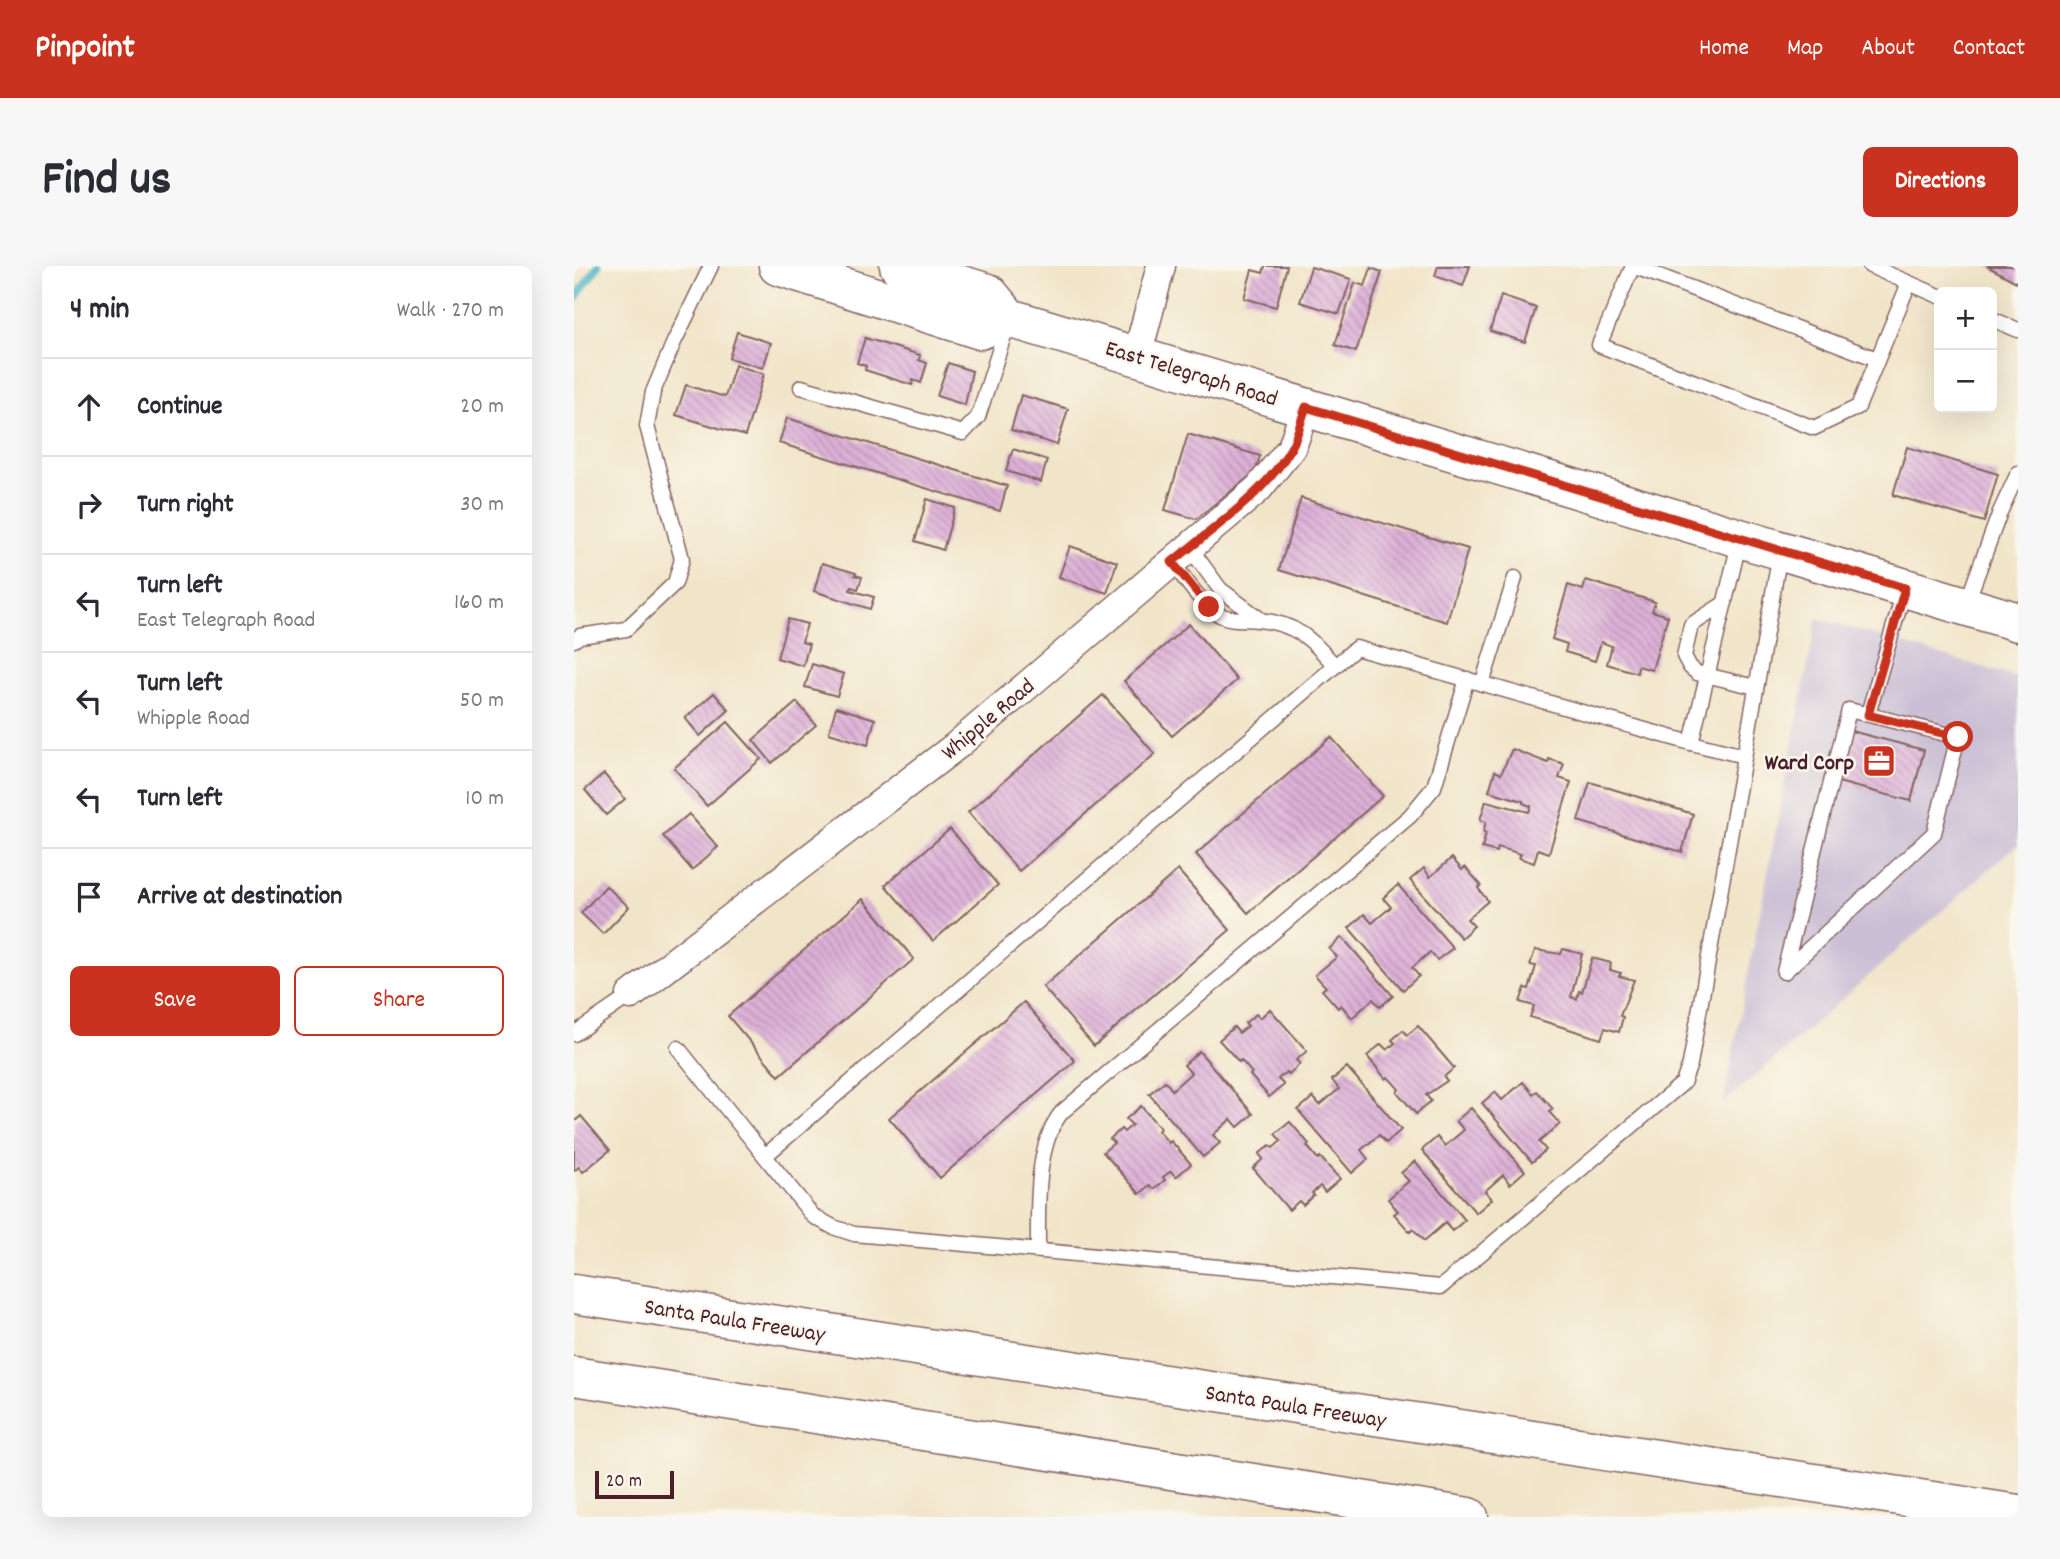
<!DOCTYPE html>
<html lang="en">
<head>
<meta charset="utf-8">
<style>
	:root { --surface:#fff; --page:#f7f7f7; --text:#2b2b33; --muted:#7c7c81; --line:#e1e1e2; --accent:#c8321e }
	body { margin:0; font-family:Dekko,sans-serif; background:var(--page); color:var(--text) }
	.controls { position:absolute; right:21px; top:21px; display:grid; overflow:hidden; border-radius:10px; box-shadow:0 7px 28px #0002 }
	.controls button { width:63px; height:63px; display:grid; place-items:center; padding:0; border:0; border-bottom:2px solid var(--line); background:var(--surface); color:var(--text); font:35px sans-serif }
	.scale { position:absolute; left:21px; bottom:18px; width:79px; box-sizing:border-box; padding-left:7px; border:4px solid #4a1f2b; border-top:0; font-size:19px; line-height:24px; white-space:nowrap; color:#4a1f2b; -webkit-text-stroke:5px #fbf7ec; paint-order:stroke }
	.stop { position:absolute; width:21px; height:21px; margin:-16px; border:5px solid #c8321e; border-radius:50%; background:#fff }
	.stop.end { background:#c8321e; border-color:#fff; box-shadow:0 2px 7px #0008 }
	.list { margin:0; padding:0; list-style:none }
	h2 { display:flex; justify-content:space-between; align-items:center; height:91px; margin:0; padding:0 28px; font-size:30px }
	h2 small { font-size:23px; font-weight:400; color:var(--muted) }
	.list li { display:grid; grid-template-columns:46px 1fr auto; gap:21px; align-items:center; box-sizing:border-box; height:98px; padding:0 28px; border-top:2px solid var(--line) }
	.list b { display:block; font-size:26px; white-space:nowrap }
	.list p { margin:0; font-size:23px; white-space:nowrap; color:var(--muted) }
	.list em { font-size:23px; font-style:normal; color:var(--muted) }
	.actions { display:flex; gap:14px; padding:21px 28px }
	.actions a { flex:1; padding:16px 0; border:2px solid var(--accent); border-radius:10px; text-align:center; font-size:24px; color:var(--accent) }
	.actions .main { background:var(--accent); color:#fff }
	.icon { flex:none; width:38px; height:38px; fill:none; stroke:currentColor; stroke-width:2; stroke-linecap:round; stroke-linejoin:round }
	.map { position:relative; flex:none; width:1444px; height:1251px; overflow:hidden; border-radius:10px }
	header { display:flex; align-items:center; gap:42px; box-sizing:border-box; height:98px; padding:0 35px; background:var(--accent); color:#fff }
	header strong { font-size:33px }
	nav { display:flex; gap:38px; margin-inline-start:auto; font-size:24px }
	.intro { display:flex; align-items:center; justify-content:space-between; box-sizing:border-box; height:168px; padding:0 42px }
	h1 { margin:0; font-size:49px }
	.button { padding:18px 32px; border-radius:10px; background:var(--accent); color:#fff; font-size:24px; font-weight:700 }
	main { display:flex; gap:42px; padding:0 42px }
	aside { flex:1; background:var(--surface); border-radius:10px; box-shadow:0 7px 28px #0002 }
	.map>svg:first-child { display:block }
	.industrial { fill:#cbbfd5 }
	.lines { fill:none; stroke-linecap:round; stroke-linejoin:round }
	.stream { stroke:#47b5c3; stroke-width:8 }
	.building { fill:url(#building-back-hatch) }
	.service-casing { stroke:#846462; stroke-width:17 }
	.minor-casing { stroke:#846462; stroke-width:31 }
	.secondary-casing { stroke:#846462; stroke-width:41 }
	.motorway-casing { stroke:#846462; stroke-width:41 }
	.service { stroke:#fff; stroke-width:14 }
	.minor { stroke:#fff; stroke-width:28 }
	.secondary { stroke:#fff; stroke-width:38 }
	.motorway { stroke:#fff; stroke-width:38 }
	.route { stroke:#c8321e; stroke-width:9 }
	.labels { text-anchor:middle; stroke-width:5; stroke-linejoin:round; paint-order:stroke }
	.street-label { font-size:23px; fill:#4a1f2b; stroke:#fbf7ec }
	.poi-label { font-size:23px; font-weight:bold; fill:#4a1f2b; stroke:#fbf7ec; text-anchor:end }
</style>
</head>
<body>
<header>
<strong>Pinpoint</strong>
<nav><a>Home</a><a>Map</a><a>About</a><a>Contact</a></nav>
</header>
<div class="intro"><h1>Find us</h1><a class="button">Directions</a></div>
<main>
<aside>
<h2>4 min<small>Walk · 270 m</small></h2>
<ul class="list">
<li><svg class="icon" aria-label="ahead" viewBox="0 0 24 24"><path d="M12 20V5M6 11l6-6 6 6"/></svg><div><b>Continue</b></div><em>20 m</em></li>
<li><svg class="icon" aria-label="right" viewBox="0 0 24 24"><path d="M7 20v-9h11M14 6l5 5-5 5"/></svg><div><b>Turn right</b></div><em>30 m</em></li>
<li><svg class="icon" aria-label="left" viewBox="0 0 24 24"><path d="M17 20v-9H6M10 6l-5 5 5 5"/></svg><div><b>Turn left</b><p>East Telegraph Road</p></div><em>160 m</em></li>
<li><svg class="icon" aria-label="left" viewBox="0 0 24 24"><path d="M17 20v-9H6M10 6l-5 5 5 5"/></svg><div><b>Turn left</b><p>Whipple Road</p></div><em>50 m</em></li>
<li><svg class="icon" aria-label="left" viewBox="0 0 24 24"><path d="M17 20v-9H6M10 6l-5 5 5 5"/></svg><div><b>Turn left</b></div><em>10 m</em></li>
<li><svg class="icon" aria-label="arrive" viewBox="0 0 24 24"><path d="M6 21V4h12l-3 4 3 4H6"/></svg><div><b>Arrive at destination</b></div></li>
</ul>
<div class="actions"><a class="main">Save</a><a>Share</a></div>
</aside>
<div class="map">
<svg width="1444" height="1251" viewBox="0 0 1444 1251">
	<defs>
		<pattern id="building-back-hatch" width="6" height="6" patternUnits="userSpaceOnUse" patternTransform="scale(1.75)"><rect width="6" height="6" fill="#ddb1d8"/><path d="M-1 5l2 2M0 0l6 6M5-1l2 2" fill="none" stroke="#b58faf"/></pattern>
	</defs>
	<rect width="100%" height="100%" fill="#fbf7ec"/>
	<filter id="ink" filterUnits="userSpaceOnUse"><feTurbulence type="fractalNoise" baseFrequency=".0143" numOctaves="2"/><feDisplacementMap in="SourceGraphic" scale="14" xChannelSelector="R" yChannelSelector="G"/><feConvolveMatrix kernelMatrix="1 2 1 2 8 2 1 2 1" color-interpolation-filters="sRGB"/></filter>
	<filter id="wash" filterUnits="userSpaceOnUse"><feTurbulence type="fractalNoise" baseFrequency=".00686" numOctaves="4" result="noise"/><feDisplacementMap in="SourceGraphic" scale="28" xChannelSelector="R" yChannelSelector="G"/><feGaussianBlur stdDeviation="1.57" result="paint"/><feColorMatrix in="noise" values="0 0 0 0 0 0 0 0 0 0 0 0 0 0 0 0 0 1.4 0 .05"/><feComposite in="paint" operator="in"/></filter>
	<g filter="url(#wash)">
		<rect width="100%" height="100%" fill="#f1e5c9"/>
		<path class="industrial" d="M1243 352 1444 412V578L1149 838Z"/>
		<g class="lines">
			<path class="stream" d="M0 34 24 0"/>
		</g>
		<g id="blocks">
			<g class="building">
				<path d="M691 0H713L702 41 670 32 678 4 689 7Z"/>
				<path d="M864 0H896L889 20 861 10Z"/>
				<path d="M1413 0H1444V17Z"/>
				<path d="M737 1 777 13 765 48 726 36Z"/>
				<path d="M797 2 808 6 782 86 761 79 781 17 791 20Z"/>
				<path d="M927 30 962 42 951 76 916 65Z"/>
				<path d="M163 66 197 77 189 102 155 92Z"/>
				<path d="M291 72 346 89 345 94 353 97 347 117 339 114 338 119 291 104 292 100 283 97Z"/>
				<path d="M374 97 398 105 391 139 363 130Z"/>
				<path d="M161 99 190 108 171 170 102 149 112 119 151 131Z"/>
				<path d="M447 129 494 143 483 179 437 164Z"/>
				<path d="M213 152 433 220 426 245 205 177Z"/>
				<path d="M614 168 686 190 681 206 622 253 591 244Z"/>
				<path d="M1333 181 1424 208 1410 256 1319 229Z"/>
				<path d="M439 183 473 194 467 216 432 205Z"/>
				<path d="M727 232 894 283 873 356 705 304Z"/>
				<path d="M353 233 381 242 369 284 341 275Z"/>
				<path d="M496 280 543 296 533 327 485 311Z"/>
				<path d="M248 297 282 307 281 309 288 311 284 323 277 321 276 324 300 331 296 343 240 325Z"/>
				<path d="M1012 314 1081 336 1078 345 1094 350 1078 404 1064 400 1063 407 1033 398 1038 380 1027 376 1021 395 991 386 993 378 978 373 994 319 1009 324Z"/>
				<path d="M214 353 233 358 228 376 235 378 229 400 203 392Z"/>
				<path d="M615 358 663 414 598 470 550 415Z"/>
				<path d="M238 398 270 408 263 430 231 421Z"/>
				<path d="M140 427 155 444 126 470 111 452Z"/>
				<path d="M529 429 581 488 445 605 394 546Z"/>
				<path d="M223 436 242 459 198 497 179 474Z"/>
				<path d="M262 441 301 453 294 479 255 467Z"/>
				<path d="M154 456 187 493 133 540 100 502Z"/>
				<path d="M1277 465 1350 484 1337 535 1264 516Z"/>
				<path d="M757 471 809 530 674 647 622 588Z"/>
				<path d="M938 483 974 497 975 493 990 498 985 512 997 516 975 587 964 583 960 597 945 592 947 588 924 581 923 586 908 582 912 567 909 566 912 556 906 554 912 535 955 546 957 540 949 537V535L915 525 921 505 927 508Z"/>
				<path d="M30 508 51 533 32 549 11 524Z"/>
				<path d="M1016 516 1119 548 1108 586 1004 555Z"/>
				<path d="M115 548 144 581 118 604 89 570Z"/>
				<path d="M376 563 424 619 359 675 311 619Z"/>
				<path d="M878 592 888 604 891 601 907 619 904 622 914 635 893 653 900 660 887 672 836 614 850 602 856 611Z"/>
				<path d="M604 604 656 664 520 780 469 721Z"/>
				<path d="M824 619 879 682 863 694 856 686 838 702 845 710 829 724 775 662 790 648 798 657 817 641 809 632Z"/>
				<path d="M32 620 55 641 29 668 7 647Z"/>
				<path d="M289 633 340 693 205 810 154 750Z"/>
				<path d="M768 671 819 730 806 741 799 733 778 752 767 739 764 742 748 724 752 721 741 709 763 691 755 683Z"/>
				<path d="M989 683 1008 688 997 731 1003 733 1005 725 1008 726 1018 692 1037 697 1036 704 1047 707 1045 710 1060 714 1046 750 1049 751 1045 766 1031 762 1027 773 956 751 960 740 946 736 951 722 955 723 962 700 956 699 961 684 987 688Z"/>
				<path d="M450 736 501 795 366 912 315 852Z"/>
				<path d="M696 743 733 785 722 794 726 798 715 808 712 806 704 813 710 819 695 831 676 809 678 807 667 794 665 796 645 774 660 761 665 767 674 760 671 757 682 748 686 752Z"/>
				<path d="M844 760 880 802 870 811 873 815 852 829 857 835 842 848 823 826 825 823 814 811 812 813 793 790 807 778 813 784 821 777 818 774 829 764 833 769Z"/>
				<path d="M625 785 679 848 664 861 657 853 639 869 646 877 629 891 575 828 591 815 598 824 617 807 610 799Z"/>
				<path d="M773 801 827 864 812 877 805 869 787 884 794 893 778 907 724 844 739 831 746 839 765 823 758 814Z"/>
				<path d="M949 816 959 828 963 825 979 843 975 846 986 858 965 876 972 884 958 896 908 837 921 826 928 834Z"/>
				<path d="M567 840 586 862 584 865 595 877 597 875 617 898 602 911 597 905 589 911 591 914 580 923 576 919 566 928 529 886 540 877 536 873 547 863 550 866 558 859 552 853Z"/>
				<path d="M897 842 951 905 936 918 929 909 911 925 918 933 902 947 848 884 863 871 871 880 890 864 882 855Z"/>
				<path d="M7 850 36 884 9 906 5 901 0 905V856Z"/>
				<path d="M716 856 735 878 733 880 744 893 746 891 766 913 751 926 746 920 738 927 740 929 729 939 725 935 715 944 679 902 689 893 685 888 696 879 699 882 707 875 701 868Z"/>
				<path d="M841 895 891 954 878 965 871 957 850 975 839 963 836 966 820 948 824 945 814 933 835 915 827 907Z"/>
			</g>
		</g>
	</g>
	<g filter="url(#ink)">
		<use href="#blocks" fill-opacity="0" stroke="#846462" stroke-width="2"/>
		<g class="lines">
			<defs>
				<g id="service">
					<path d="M1059 0 1025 79 1240 162 1284 141 1335 17"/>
					<path d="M1059 0 1303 93"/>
					<path d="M1296 0 1365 30"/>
					<path d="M1418 53 1444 64"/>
					<path d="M227 121 389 167 404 151 433 60"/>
					<path d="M616 282 646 323 686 353"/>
					<path d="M598 296C610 311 629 341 646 349 657 355 672 352 684 354 721 357 738 373 761 400"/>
					<path d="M1151 337 1117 359 1110 390 1116 401 1123 407 1182 421"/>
					<path d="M1392 339 1426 246 1444 207"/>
					<path d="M0 374 6 370 52 363 101 317 108 293 73 160 79 126 100 76 137 0"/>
					<path d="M908 418 941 312"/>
					<path d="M1275 444 1384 471 1360 567 1210 706Z"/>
					<path d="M1294 448 1331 322"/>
					<path d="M1117 477 1166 273"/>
					<path d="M0 768 57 729"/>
					<path d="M104 782 239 950 259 961 280 968 867 1021 1109 817 1116 798 1206 287"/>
					<path d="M191 890 782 382 1117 477 1170 490"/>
					<path d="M464 983C464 942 461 878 488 846L836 550 860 521 893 413"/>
				</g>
				<g id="minor">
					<path d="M563 90 587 0"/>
					<path d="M57 729 382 480 684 223 718 181 732 141"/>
				</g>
				<g id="secondary">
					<path d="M204 0 406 64 435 52"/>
					<path d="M325 0 414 27 435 52 1444 356"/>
				</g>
				<g id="motorway">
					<path d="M0 1028 1444 1248"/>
					<path d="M0 1110 895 1251"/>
				</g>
			</defs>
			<use href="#service" class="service-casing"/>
			<use href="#minor" class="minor-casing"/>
			<use href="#secondary" class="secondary-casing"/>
			<use href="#motorway" class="motorway-casing"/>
			<use href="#service" class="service"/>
			<use href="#minor" class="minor"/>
			<use href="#secondary" class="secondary"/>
			<use href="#motorway" class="motorway"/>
		</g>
	</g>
	<g class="lines" filter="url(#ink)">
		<path class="route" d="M635 341 598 296C638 263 692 227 717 182 724 170 727 154 732 141L1331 322 1294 449 1384 471"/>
	</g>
	<defs>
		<symbol id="office-square" viewBox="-11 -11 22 22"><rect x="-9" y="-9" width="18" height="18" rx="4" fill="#c8321e" stroke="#fbf7ec"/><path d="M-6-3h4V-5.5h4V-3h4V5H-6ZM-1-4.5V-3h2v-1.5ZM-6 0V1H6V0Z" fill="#fff"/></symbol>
	</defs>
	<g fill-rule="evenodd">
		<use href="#office-square" x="1286" y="476" width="38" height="38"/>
	</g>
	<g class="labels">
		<g class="street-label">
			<text transform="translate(618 106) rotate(17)" y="8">East Telegraph Road</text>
			<text transform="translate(413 452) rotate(-40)" y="8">Whipple Road</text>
			<text transform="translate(161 1053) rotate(9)" y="8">Santa Paula Freeway</text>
			<text transform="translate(722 1139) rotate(9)" y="8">Santa Paula Freeway</text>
		</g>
		<g class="poi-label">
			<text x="1280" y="503">Ward Corp</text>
		</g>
	</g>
</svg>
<div class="controls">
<button>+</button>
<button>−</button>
</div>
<div class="scale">20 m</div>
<div class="stop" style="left:1384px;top:471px"></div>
<div class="stop end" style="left:635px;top:341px"></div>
</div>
</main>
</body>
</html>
